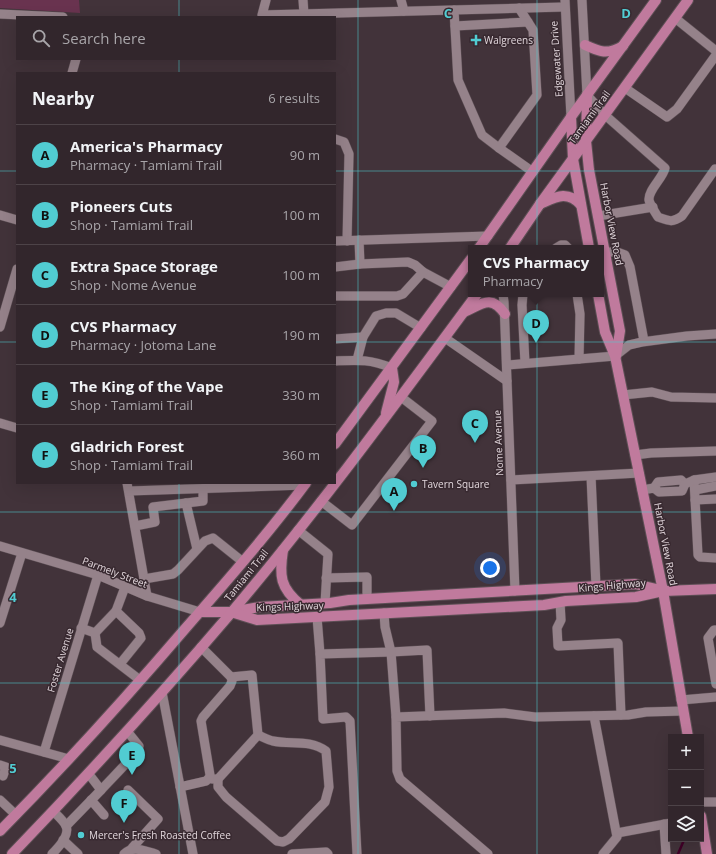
<!DOCTYPE html>
<html lang="en">
<head>
<meta charset="utf-8">
<style>
	:root { --surface:#32262c; --page:#3d3238; --text:#f1f3f6; --muted:#a8a5a9; --line:#4d4348; --accent:#51ccd2 }
	body { margin:0; font-family:"Open Sans",sans-serif; background:var(--page); color:var(--text) }
	.controls { position:absolute; right:12px; bottom:12px; display:grid; overflow:hidden; border-radius:0px; box-shadow:0 4px 16px #0002 }
	.controls button { width:36px; height:36px; display:grid; place-items:center; padding:0; border:0; border-bottom:1px solid var(--line); background:var(--surface); color:var(--text); font:20px sans-serif }
	.you { position:absolute; left:490px; top:568px; width:14px; height:14px; margin:-10px; border:3px solid #fff; border-radius:50%; background:#1a73e8; box-shadow:0 0 0 6px #1a73e833 }
	.badge { display:grid; place-items:center; width:26px; height:26px; border-radius:50%; background:var(--accent); color:#111; font-size:13px; font-weight:700 }
	.pin { position:absolute; translate:-50% -33px; filter:drop-shadow(0 1px 2px #0008) }
	.pin::after { content:''; position:absolute; top:21px; width:14px; height:12px; background:inherit; clip-path:polygon(0 0,100% 0,50% 100%) }
	.popup { position:absolute; left:468px; top:245px; width:136px; height:52px; box-sizing:border-box; display:grid; place-content:center; border-radius:0px; background:var(--surface); filter:drop-shadow(0 1px 3px #0005); font-size:13px; white-space:nowrap; color:var(--muted) }
	.popup b { font-size:15px; color:var(--text) }
	.popup::after { content:''; position:absolute; left:50%; top:100%; margin-left:-8px; border:8px solid transparent; border-top-color:var(--surface) }
	.list { margin:0; padding:0; list-style:none }
	h2 { display:flex; justify-content:space-between; align-items:center; height:52px; margin:0; padding:0 16px; font-size:17px }
	h2 small { font-size:13px; font-weight:400; color:var(--muted) }
	.list li { display:grid; grid-template-columns:26px 1fr auto; gap:12px; align-items:center; box-sizing:border-box; height:60px; padding:0 16px; border-top:1px solid var(--line) }
	.list b { display:block; font-size:15px; white-space:nowrap }
	.list p { margin:0; font-size:13px; white-space:nowrap; color:var(--muted) }
	.list em { font-size:13px; font-style:normal; color:var(--muted) }
	.icon { flex:none; width:22px; height:22px; fill:none; stroke:currentColor; stroke-width:2; stroke-linecap:round; stroke-linejoin:round }
	.map { position:relative; flex:none; width:716px; height:854px; overflow:hidden }
	.search { position:absolute; background:var(--surface); box-shadow:0 4px 16px #0002; left:16px; top:16px; width:320px; height:44px; display:flex; align-items:center; gap:10px; box-sizing:border-box; padding:0 14px; border-radius:0px; color:var(--muted); font-size:15px }
	.panel { position:absolute; background:var(--surface); box-shadow:0 4px 16px #0002; left:16px; top:72px; width:320px; height:412px; border-radius:0px }
	.map>svg:first-child { display:block }
	.green { fill:#69334f }
	.lines { fill:none; stroke-linecap:round; stroke-linejoin:round }
	.stream { stroke:#410028; stroke-width:2.5 }
	.minor-casing { stroke:#5d4f55; stroke-width:10 }
	.major-casing { stroke:#5d4f55; stroke-width:12 }
	.minor { stroke:#95828a; stroke-width:9 }
	.major { stroke:#c07a9d; stroke-width:10 }
	.grid { fill:none; stroke:#51ccd2; stroke-width:1; stroke-opacity:0.55 }
	.poi-dot { fill:#51ccd2; stroke:#382930; stroke-width:1.5 }
	.labels { text-anchor:middle; stroke-width:3; stroke-linejoin:round; paint-order:stroke }
	.poi-label { font-size:10px; fill:#e1d6db; stroke:#382930; text-anchor:start }
	.street-label { font-size:10px; fill:#e1d6db; stroke:#382930 }
	.grid-label { font-size:13px; text-anchor:middle; font-weight:bold; fill:#51ccd2; stroke:#382930; stroke-width:3; stroke-linejoin:round; paint-order:stroke }
</style>
</head>
<body>
<div class="map">
<svg width="716" height="854" viewBox="0 0 716 854">
	<rect width="100%" height="100%" fill="#42333a"/>
	<path class="green" d="M0 0H79L80 13 0 8Z"/>
	<g class="lines">
		<path class="stream" d="M678 854 684 840"/>
		<defs>
			<g id="minor">
				<path d="M266 0 262 15 564 7"/>
				<path d="M303 0 304 14"/>
				<path d="M401 0 404 11"/>
				<path d="M565 0 571 117"/>
				<path d="M582 0 587 95 605 115 665 168C663 178 648 190 649 200 650 205 655 212 658 217 669 221 672 223 682 216L715 169"/>
				<path d="M519 8 533 30 537 95 499 148 533 172"/>
				<path d="M454 10 458 80 482 135 499 148"/>
				<path d="M0 14 63 17"/>
				<path d="M675 18 716 51"/>
				<path d="M455 26 528 22"/>
				<path d="M72 73 76 59"/>
				<path d="M625 88 667 117 677 109 716 55"/>
				<path d="M335 139 344 142 349 154 347 241"/>
				<path d="M0 215 17 220"/>
				<path d="M598 216 653 207"/>
				<path d="M359 240 360 264"/>
				<path d="M335 241 488 236"/>
				<path d="M556 248 561 245H565L568 248"/>
				<path d="M605 252H617L625 255 630 267 644 341"/>
				<path d="M335 267 360 264 408 262 415 265 423 272 451 287"/>
				<path d="M503 294 504 302 515 591"/>
				<path d="M523 294 522 305 525 363"/>
				<path d="M577 294 580 314 579 359"/>
				<path d="M335 296H397L403 294 423 272"/>
				<path d="M0 327 17 269"/>
				<path d="M445 338 507 381"/>
				<path d="M335 339 363 337"/>
				<path d="M357 360 363 337 376 316 386 313H396L421 328"/>
				<path d="M335 361C359 360 369 359 392 368"/>
				<path d="M507 365 615 356 629 345 642 342 687 336 716 334"/>
				<path d="M623 395 652 392 671 397 716 398"/>
				<path d="M0 423 17 428"/>
				<path d="M635 455 651 453 716 451"/>
				<path d="M591 476 596 586"/>
				<path d="M511 480 639 473"/>
				<path d="M694 480 698 555 700 557 716 558"/>
				<path d="M127 483 147 596"/>
				<path d="M654 488 658 482 681 480 685 484"/>
				<path d="M642 490 654 488 659 492 682 491 685 484 694 480 716 477"/>
				<path d="M695 490 716 486"/>
				<path d="M129 491 304 485"/>
				<path d="M695 500 716 499"/>
				<path d="M321 501 352 525 432 421 401 397"/>
				<path d="M186 503 197 549"/>
				<path d="M135 526 155 522 153 507 203 501V489"/>
				<path d="M298 530 328 554 325 603"/>
				<path d="M0 546 98 575 147 596 200 612"/>
				<path d="M326 578 367 577V599"/>
				<path d="M144 579 173 574 178 570 205 541 213 538 243 562"/>
				<path d="M560 602 561 620 557 628 558 646 618 643 621 715"/>
				<path d="M317 617 320 654"/>
				<path d="M0 623 22 553"/>
				<path d="M81 628 95 633 97 647 140 680"/>
				<path d="M716 630H714L708 638 716 684"/>
				<path d="M95 633 116 611"/>
				<path d="M120 664 141 638 139 633 116 611 125 587"/>
				<path d="M162 692 193 854"/>
				<path d="M681 700 716 697"/>
				<path d="M594 716 617 837 603 854"/>
				<path d="M396 717 391 652 427 650 430 716"/>
				<path d="M0 740 69 759"/>
				<path d="M44 752 98 575"/>
				<path d="M0 765 6 767 3 776"/>
				<path d="M212 779H218L258 735 252 675 231 677"/>
				<path d="M218 779V787L226 797 277 841 283 842 289 839 325 802 329 787 326 751C310 739 291 745 273 741 268 740 263 737 258 735"/>
				<path d="M180 787 206 781 209 778 210 775 201 721 203 717 230 686 232 681 231 677 201 647"/>
				<path d="M101 790 138 751 139 746 127 731"/>
				<path d="M128 790 158 819 132 848"/>
				<path d="M0 800 16 815"/>
				<path d="M91 800 104 815"/>
				<path d="M701 802H716"/>
				<path d="M664 824 666 854"/>
				<path d="M66 826 101 790 88 773"/>
				<path d="M617 833 671 823"/>
				<path d="M63 840 78 854"/>
				<path d="M52 854C58 848 70 835 66 826 64 821 57 815 53 811"/>
				<path d="M124 854C133 845 144 851 156 854"/>
				<path d="M292 854 326 852 328 854"/>
				<path d="M357 854 350 721 346 717 323 719 320 654 391 652 385 627 384 613"/>
				<path d="M488 854 400 779 397 771 396 717 504 713 535 717 628 715 646 712 683 711"/>
			</g>
			<g id="major">
				<path d="M585 45C600 52 607 55 623 46"/>
				<path d="M587 95 586 141 589 170 620 331 616 356"/>
				<path d="M571 117 573 159 589 248"/>
				<path d="M540 204C556 197 567 190 581 205"/>
				<path d="M479 248 571 117 656 0"/>
				<path d="M510 248 540 204 688 0"/>
				<path d="M598 294 605 332 615 356 663 591 688 737"/>
				<path d="M464 312C482 304 491 294 505 314"/>
				<path d="M386 413 394 382 392 368"/>
				<path d="M335 444 471 259"/>
				<path d="M283 550C279 576 280 588 301 605"/>
				<path d="M200 612H231L260 607 330 603 349 600 635 584 661 590"/>
				<path d="M231 612 257 620 544 605 566 601 636 597 663 591 716 589"/>
				<path d="M701 816 707 854"/>
				<path d="M0 831C64 766 125 699 184 630 226 582 268 534 306 483"/>
				<path d="M12 854C87 776 161 695 231 613 318 510 397 402 477 294"/>
			</g>
		</defs>
		<use href="#minor" class="minor-casing"/>
		<use href="#major" class="major-casing"/>
		<use href="#minor" class="minor"/>
		<use href="#major" class="major"/>
	</g>
	<path class="grid" d="M179 0V17M358 0V854M537 0V854M179 59V73M0 171H17M335 171H716M0 342H17M335 342H716M179 483V854M0 512H716M0 683H716"/>
	<g class="poi-dot">
		<path d="M474 34h4v4h4v4h-4v4h-4v-4h-4v-4h4z"/>
		<circle cx="414" cy="484" r="4"/>
		<circle cx="81" cy="835" r="4"/>
	</g>
	<g class="labels">
		<g class="poi-label">
			<text x="484" y="44">Walgreens</text>
			<text x="422" y="488">Tavern Square</text>
			<text x="89" y="839">Mercer's Fresh Roasted Coffee</text>
		</g>
		<g class="street-label">
			<text transform="translate(556 59) rotate(-94)" y="4">Edgewater Drive</text>
			<text transform="translate(589 117) rotate(-54)" y="4">Tamiami Trail</text>
			<text transform="translate(612 224) rotate(79)" y="4">Harbor View Road</text>
			<text transform="translate(498 443) rotate(-92)" y="4">Nome Avenue</text>
			<text transform="translate(666 544) rotate(79)" y="4">Harbor View Road</text>
			<text transform="translate(115 572) rotate(21)" y="4">Parmely Street</text>
			<text transform="translate(246 575) rotate(-51)" y="4">Tamiami Trail</text>
			<text transform="translate(612 585) rotate(-5)" y="4">Kings Highway</text>
			<text transform="translate(290 606) rotate(-2)" y="4">Kings Highway</text>
			<text transform="translate(60 660) rotate(-73)" y="4">Foster Avenue</text>
		</g>
	</g>
	<g class="grid-label">
		<text x="448" y="18">C</text>
		<text x="626" y="18">D</text>
		<text x="13" y="602">4</text>
		<text x="13" y="773">5</text>
	</g>
</svg>
<div class="controls">
<button>+</button>
<button>−</button>
<button><svg class="icon" aria-label="layers" viewBox="0 0 24 24"><path d="M12 4l9 5-9 5-9-5zM3 14l9 5 9-5"/></svg></button>
</div>
<div class="you"></div>
<div class="pin badge" style="left:394px;top:511px">A</div>
<div class="pin badge" style="left:423px;top:468px">B</div>
<div class="pin badge" style="left:475px;top:443px">C</div>
<div class="pin badge" style="left:536px;top:343px">D</div>
<div class="popup"><b>CVS Pharmacy</b>Pharmacy</div>
<div class="pin badge" style="left:132px;top:775px">E</div>
<div class="pin badge" style="left:124px;top:823px">F</div>
<div class="search"><svg class="icon" aria-label="search" viewBox="0 0 24 24"><circle cx="10" cy="10" r="6"/><path d="M15 15l6 6"/></svg>Search here</div>
<section class="panel">
<h2>Nearby<small>6 results</small></h2>
<ul class="list">
<li><span class="badge">A</span><div><b>America's Pharmacy</b><p>Pharmacy · Tamiami Trail</p></div><em>90 m</em></li>
<li><span class="badge">B</span><div><b>Pioneers Cuts</b><p>Shop · Tamiami Trail</p></div><em>100 m</em></li>
<li><span class="badge">C</span><div><b>Extra Space Storage</b><p>Shop · Nome Avenue</p></div><em>100 m</em></li>
<li><span class="badge">D</span><div><b>CVS Pharmacy</b><p>Pharmacy · Jotoma Lane</p></div><em>190 m</em></li>
<li><span class="badge">E</span><div><b>The King of the Vape</b><p>Shop · Tamiami Trail</p></div><em>330 m</em></li>
<li><span class="badge">F</span><div><b>Gladrich Forest</b><p>Shop · Tamiami Trail</p></div><em>360 m</em></li>
</ul>
</section>
</div>
</body>
</html>
